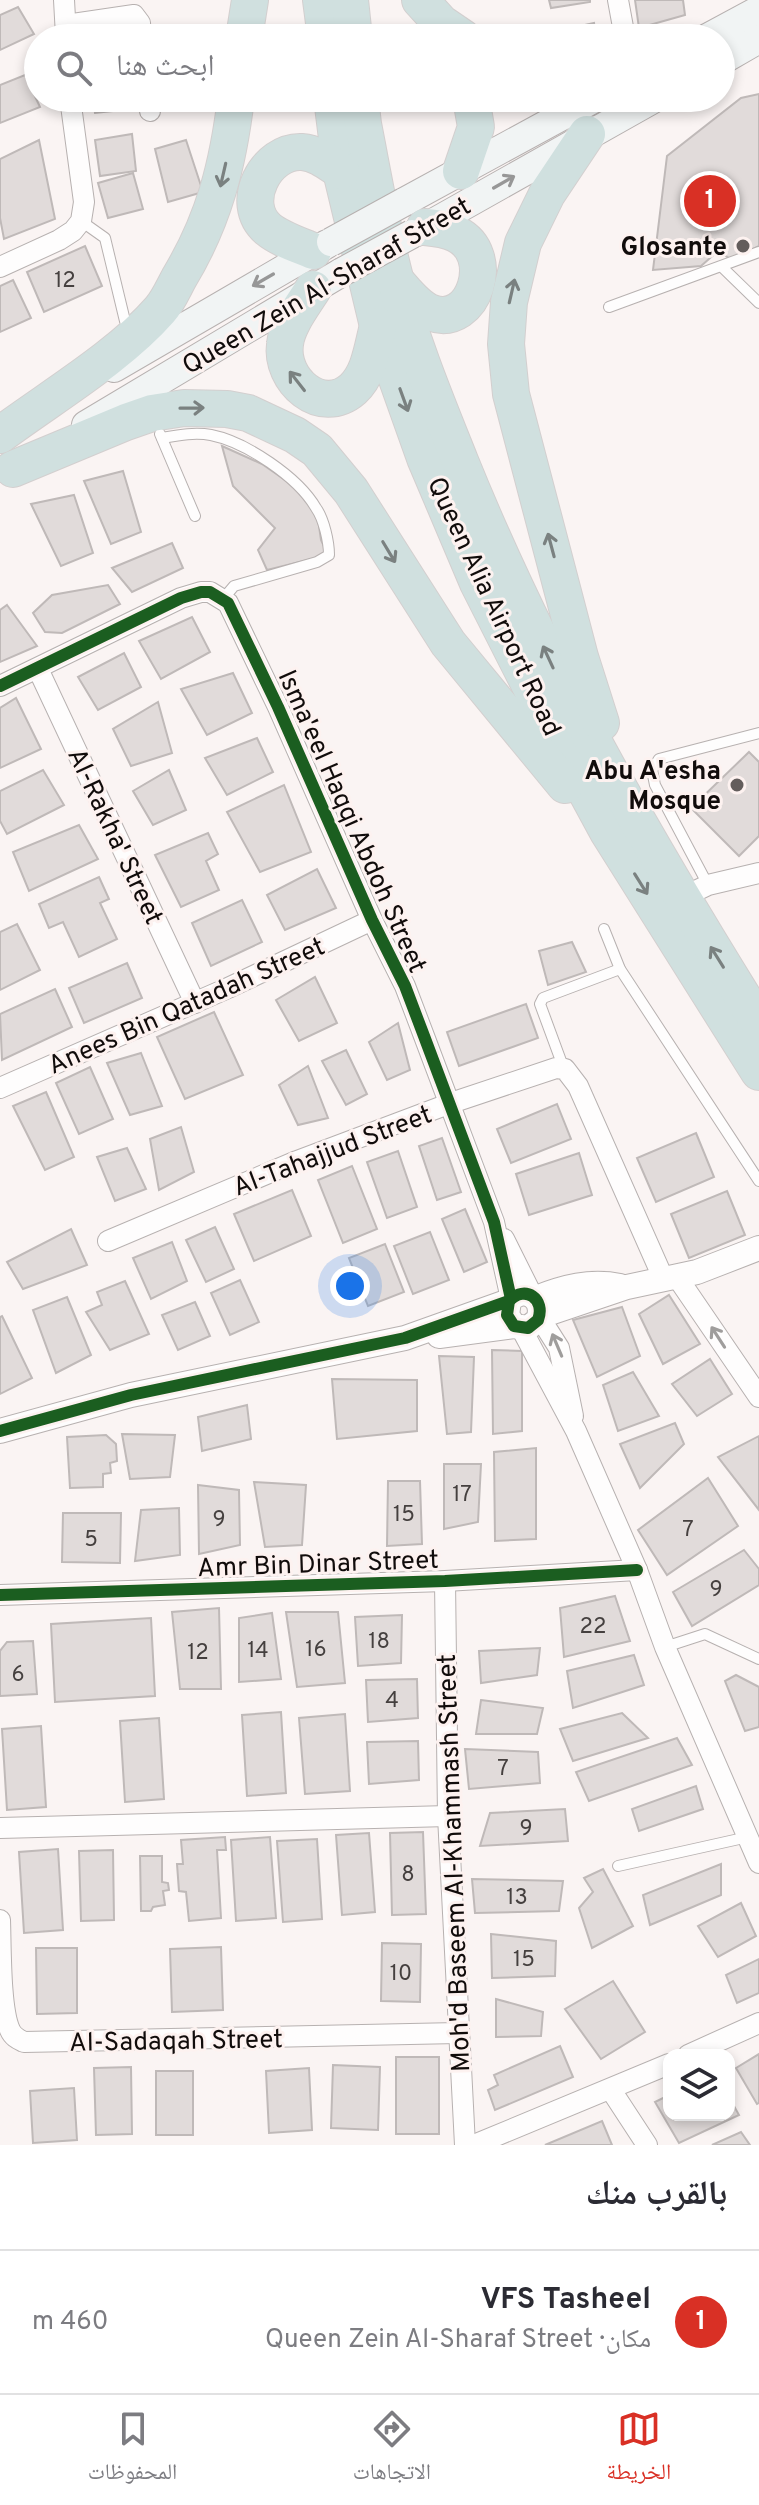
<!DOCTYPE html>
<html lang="ar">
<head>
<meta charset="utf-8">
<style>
	:root { --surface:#fff; --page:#f2f2f3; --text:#2b2b33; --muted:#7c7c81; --line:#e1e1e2; --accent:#d93025 }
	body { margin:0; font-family:Overpass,"Noto Naskh Arabic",sans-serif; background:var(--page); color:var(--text); direction:rtl }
	.controls { position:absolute; right:24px; bottom:24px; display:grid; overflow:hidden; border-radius:16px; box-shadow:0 4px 12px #0003 }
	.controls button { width:72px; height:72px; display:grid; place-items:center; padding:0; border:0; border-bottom:2px solid var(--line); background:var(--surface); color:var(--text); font:40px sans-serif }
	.you { position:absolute; left:350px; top:1286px; width:28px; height:28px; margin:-20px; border:6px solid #fff; border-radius:50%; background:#1a73e8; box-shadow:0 0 0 12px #1a73e833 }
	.badge { display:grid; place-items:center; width:52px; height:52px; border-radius:50%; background:var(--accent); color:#fff; font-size:26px; font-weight:700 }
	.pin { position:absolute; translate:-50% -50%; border:4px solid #fff; box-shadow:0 2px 8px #0006 }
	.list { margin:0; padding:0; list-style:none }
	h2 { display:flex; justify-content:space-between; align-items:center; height:104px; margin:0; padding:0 32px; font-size:34px }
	h2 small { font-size:26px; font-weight:400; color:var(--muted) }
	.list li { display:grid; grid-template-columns:52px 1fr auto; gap:24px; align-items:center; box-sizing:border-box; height:144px; padding:0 32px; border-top:2px solid var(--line) }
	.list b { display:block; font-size:30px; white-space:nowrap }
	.list p { margin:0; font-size:26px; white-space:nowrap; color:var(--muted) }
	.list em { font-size:26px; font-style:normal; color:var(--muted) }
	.icon { flex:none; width:44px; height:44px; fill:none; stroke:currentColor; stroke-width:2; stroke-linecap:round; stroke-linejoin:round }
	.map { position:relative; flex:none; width:759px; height:2145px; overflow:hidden; direction:ltr }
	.search { position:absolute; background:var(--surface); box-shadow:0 4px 12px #0003; left:24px; right:24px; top:24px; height:88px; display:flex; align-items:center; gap:20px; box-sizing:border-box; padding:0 28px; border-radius:44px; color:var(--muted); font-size:30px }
	.sheet { height:248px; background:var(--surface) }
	nav { display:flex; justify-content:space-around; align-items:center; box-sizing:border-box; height:112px; border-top:2px solid var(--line); background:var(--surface); font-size:22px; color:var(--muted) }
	nav a { display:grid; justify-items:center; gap:4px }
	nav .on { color:var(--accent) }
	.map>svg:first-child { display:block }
	.building { fill:#e1dbda; stroke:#bfb9b8; stroke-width:2 }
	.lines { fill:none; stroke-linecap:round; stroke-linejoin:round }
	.service-casing { stroke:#b7b1b0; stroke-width:12 }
	.minor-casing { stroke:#b7b1b0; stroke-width:22 }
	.tertiary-casing { stroke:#b7b1b0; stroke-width:26 }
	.secondary-casing { stroke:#b7b1b0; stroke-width:30 }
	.motorway-casing { stroke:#d3cfcf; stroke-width:38 }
	.service { stroke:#fefdfd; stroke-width:10 }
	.minor { stroke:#fefdfd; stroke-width:20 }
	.tertiary { stroke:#fefdfd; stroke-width:24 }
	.secondary { stroke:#f1f4f4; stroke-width:28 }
	.motorway { stroke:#d0e0df; stroke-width:36 }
	.secondary-bridge-casing { stroke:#b7b1b0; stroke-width:30; stroke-linecap:butt }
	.secondary-bridge { stroke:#f1f4f4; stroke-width:28 }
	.cycleway-casing { stroke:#fdf2f0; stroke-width:17 }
	.cycleway { stroke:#1b5e20; stroke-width:12 }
	.oneway { stroke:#7a8180 }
	.oneway2 { stroke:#979797 }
	.oneway3 { stroke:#9f9d9c }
	.poi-dot { fill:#635d5c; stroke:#fdf2f0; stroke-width:3 }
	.labels { text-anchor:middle; stroke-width:6; stroke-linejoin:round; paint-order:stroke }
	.number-label { font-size:22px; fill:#45403f }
	.poi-label { font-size:26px; font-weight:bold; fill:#110c0b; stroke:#fdf2f0; text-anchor:end }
	.street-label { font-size:26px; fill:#110c0b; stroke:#fdf2f0 }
</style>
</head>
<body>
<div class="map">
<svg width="759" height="2145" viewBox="0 0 759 2145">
	<rect width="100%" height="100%" fill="#faf4f3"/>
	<g class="building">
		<path d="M549 0H590V2L551 8Z"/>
		<path d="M635 0H683L685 15 639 28Z"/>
		<path d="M18 7 34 34 0 50V15Z"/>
		<path d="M594 23 596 38H549L548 33Z"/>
		<path d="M124 26 125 38H88L87 28Z"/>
		<path d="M162 32H195L194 38H162Z"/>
		<path d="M25 75 40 107 0 123V85Z"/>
		<path d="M759 94V246L732 260 718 251 701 266 653 270 667 156 741 98Z"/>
		<path d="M93 98H130L131 109 95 113Z"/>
		<path d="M132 134 136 171 100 176 95 140Z"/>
		<path d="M39 140 55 219 4 239 0 218V159Z"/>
		<path d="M186 140 203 192 168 202 155 149Z"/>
		<path d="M133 173 143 209 108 218 98 183Z"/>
		<path d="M85 246 102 286 44 312 27 272Z"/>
		<path d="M13 280 31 318 0 332V286Z"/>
		<path d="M222 446 262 464 295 487 317 512 321 540 328 555 267 570 258 550 275 528 233 486Z"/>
		<path d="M123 471 141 532 111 544 84 481Z"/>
		<path d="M74 495 93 553 61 566 31 504Z"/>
		<path d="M172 543 183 568 132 592 112 568Z"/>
		<path d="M108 585 120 604 62 633 45 632 33 613 52 595Z"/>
		<path d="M7 605 37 646 0 662V610Z"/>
		<path d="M192 617 210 652 161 679 139 641Z"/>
		<path d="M124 653 141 687 98 710 78 677Z"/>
		<path d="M233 673 252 713 207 735 181 689Z"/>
		<path d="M16 698 41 749 0 768V708Z"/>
		<path d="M158 702 172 753 131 766 113 729Z"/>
		<path d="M257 738 273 772 227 795 205 758Z"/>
		<path d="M749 752 759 762V836L739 856 691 808Z"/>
		<path d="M43 770 64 805 7 834 0 821V791Z"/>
		<path d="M169 770 186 810 153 825 133 791Z"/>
		<path d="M284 785 311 852 260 872 227 812Z"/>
		<path d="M79 825 98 859 29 891 13 852Z"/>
		<path d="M208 833 218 854 206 861 219 890 181 907 155 855Z"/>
		<path d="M317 869 336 908 285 930 267 895Z"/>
		<path d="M99 877 109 899 100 903 117 939 79 957 63 922 49 928 39 904Z"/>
		<path d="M242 900 262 942 211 966 192 923Z"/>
		<path d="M17 924 40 970 0 990V932Z"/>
		<path d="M572 942 586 972 548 985 539 951Z"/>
		<path d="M127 963 142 998 84 1023 69 988Z"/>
		<path d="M315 977 337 1023 299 1041 276 1000Z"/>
		<path d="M55 989 72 1027 2 1060 0 1014Z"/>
		<path d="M526 1004 538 1038 459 1066 447 1032Z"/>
		<path d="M214 1012 243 1075 185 1099 157 1037Z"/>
		<path d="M398 1023 410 1070 387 1080 369 1042Z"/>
		<path d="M346 1050 367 1094 346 1105 322 1061Z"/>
		<path d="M141 1053 162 1106 130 1115 107 1063Z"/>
		<path d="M308 1066 328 1118 298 1125 279 1085Z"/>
		<path d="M90 1067 113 1119 79 1134 56 1083Z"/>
		<path d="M46 1092 74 1157 45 1170 13 1106Z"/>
		<path d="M557 1104 571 1139 511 1163 497 1129Z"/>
		<path d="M181 1127 194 1172 159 1190 150 1139Z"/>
		<path d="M696 1133 714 1177 656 1202 637 1158Z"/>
		<path d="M442 1138 461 1192 437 1200 419 1146Z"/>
		<path d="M127 1148 146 1189 115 1201 97 1157Z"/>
		<path d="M398 1151 417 1207 387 1218 367 1162Z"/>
		<path d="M579 1153 592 1195 529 1215 516 1174Z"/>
		<path d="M352 1166 377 1229 343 1243 318 1180Z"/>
		<path d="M292 1190 311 1236 254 1261 234 1214Z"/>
		<path d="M727 1191 745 1235 689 1258 671 1214Z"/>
		<path d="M465 1209 487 1262 464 1272 442 1219Z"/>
		<path d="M215 1227 234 1269 206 1282 186 1240Z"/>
		<path d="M71 1229 87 1265 23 1289 7 1262Z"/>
		<path d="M430 1232 449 1280 413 1294 394 1246Z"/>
		<path d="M172 1242 187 1281 151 1299 133 1258Z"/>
		<path d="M385 1244 404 1292 368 1306 349 1258Z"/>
		<path d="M240 1280 259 1322 230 1335 211 1293Z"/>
		<path d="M125 1281 149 1334 110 1350 86 1312 102 1305 97 1292Z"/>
		<path d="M669 1295 700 1344 663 1364 639 1314Z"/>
		<path d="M67 1297 91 1355 56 1373 33 1310Z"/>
		<path d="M195 1302 210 1336 178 1350 162 1315Z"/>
		<path d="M622 1307 640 1356 597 1377 573 1320Z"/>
		<path d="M2 1316 32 1378 0 1394V1317Z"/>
		<path d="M492 1350 522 1351V1431L493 1434Z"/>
		<path d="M439 1356 474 1357 471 1432 447 1434Z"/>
		<path d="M710 1359 732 1394 697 1416 672 1384Z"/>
		<path d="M633 1372 659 1416 618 1431 603 1385Z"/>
		<path d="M332 1379 417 1380V1431L337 1439Z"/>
		<path d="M247 1405 251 1439 202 1451 198 1417Z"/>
		<path d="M675 1423 684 1444 640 1488 620 1444Z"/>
		<path d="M122 1434 175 1435 170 1477 130 1479Z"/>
		<path d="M106 1435 116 1444 117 1461 110 1463 111 1473 103 1474V1487L70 1488 67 1437Z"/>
		<path d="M759 1436V1510L718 1457Z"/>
		<path d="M536 1448V1539L495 1541 494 1452Z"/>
		<path d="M444 1464H481L478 1522 444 1529Z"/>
		<path d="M708 1478 738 1526 667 1575 638 1530Z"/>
		<path d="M388 1481H420L422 1544 387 1546Z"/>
		<path d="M254 1482 306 1485 302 1545 265 1547Z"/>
		<path d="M198 1485 239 1490 240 1545 199 1554Z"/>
		<path d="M179 1508 180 1555 135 1561 141 1510Z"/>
		<path d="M63 1513H121L120 1563 62 1562Z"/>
		<path d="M744 1550 759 1569V1585L692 1626 673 1592Z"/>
		<path d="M615 1596 630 1641 564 1657 560 1608Z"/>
		<path d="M219 1608 221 1689H180L172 1612Z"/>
		<path d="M286 1612H338L345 1683 297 1687Z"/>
		<path d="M272 1613 281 1679 239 1682V1618Z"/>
		<path d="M402 1615 401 1663 358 1666 355 1617Z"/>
		<path d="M151 1618 155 1696 55 1702 51 1624Z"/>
		<path d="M33 1641 37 1694 0 1696V1651L7 1642Z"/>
		<path d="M540 1648 537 1675 481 1683 479 1651Z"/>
		<path d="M634 1655 644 1685 573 1708 567 1671Z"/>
		<path d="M736 1675 759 1687V1727L745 1731 725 1681Z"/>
		<path d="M417 1679 418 1718 368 1722 366 1680Z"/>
		<path d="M481 1700 543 1708 537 1734H476Z"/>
		<path d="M281 1712 286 1793 247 1796 242 1715Z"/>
		<path d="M622 1713 648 1738 573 1761 560 1729Z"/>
		<path d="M345 1714 350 1791 305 1794 299 1718Z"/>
		<path d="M159 1718 164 1799 125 1802 120 1721Z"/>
		<path d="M41 1726 46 1807 7 1810 2 1729Z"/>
		<path d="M677 1738 692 1765 589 1801 576 1772Z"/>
		<path d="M418 1741 419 1780 369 1784 367 1742Z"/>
		<path d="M465 1749 538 1752 540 1783 469 1789Z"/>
		<path d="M696 1786 703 1809 639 1831 632 1809Z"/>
		<path d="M565 1809 568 1841 480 1846 490 1813Z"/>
		<path d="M423 1832 426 1914 392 1915 390 1833Z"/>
		<path d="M369 1833 375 1912 342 1915 336 1835Z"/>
		<path d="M225 1837 226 1850H217L221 1918 189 1921 186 1892 179 1891 177 1864H183L181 1840Z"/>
		<path d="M270 1837 276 1918 236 1921 231 1840Z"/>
		<path d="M317 1839 322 1919 283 1922 277 1841Z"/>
		<path d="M58 1849 63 1930 24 1933 19 1852Z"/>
		<path d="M113 1850 114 1920 81 1921 79 1851Z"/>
		<path d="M140 1856H162V1882L168 1883 169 1890 163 1891 165 1905 153 1907 151 1911H141Z"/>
		<path d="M721 1864V1895L650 1925 643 1895Z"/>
		<path d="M603 1869 633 1926 592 1948 579 1908 593 1892 584 1878Z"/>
		<path d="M472 1879 563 1881 559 1911 475 1913Z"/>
		<path d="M741 1903 756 1936 718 1957 698 1926Z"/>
		<path d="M491 1934 556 1941 555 1976 492 1978Z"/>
		<path d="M382 1943 421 1944 420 2002 381 2001Z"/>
		<path d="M221 1947 223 2010 172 2012 170 1949Z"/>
		<path d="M36 1948H77V2013L37 2014Z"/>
		<path d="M759 1959V1993L737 2003 726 1975Z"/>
		<path d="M613 1981 645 2032 601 2059 565 2009Z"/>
		<path d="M496 1999 543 2012 541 2036 496 2037Z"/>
		<path d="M560 2046 573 2077 495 2110 488 2090 498 2085 494 2075Z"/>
		<path d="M759 2054V2103L757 2104 736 2068Z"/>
		<rect x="396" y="2057" width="43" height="77"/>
		<path d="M333 2065 380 2067 378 2130 331 2128Z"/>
		<path d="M131 2067 132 2134 96 2135 94 2068Z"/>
		<path d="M309 2068 312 2130 269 2133 266 2071Z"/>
		<rect x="156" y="2071" width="37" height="64"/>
		<path d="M74 2088 77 2140 33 2143 30 2091Z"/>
		<path d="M669 2095V2115H729V2097L739 2115 679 2143 655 2102Z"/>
		<path d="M602 2121 612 2145H545Z"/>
		<path d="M741 2132 750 2145H712Z"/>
	</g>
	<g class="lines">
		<defs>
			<g id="service">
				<path d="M81 221 105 238 125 321"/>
				<path d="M722 267 759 303"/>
				<path d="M609 307 759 252"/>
				<path d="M160 434 195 516"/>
				<path d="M162 438C179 435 195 432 211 435 246 442 298 477 316 508 324 519 329 542 329 555L317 562 234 586 223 599"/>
				<path d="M708 885 655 785 652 770 659 759 759 733"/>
				<path d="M604 929 620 969 759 1181"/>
				<path d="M564 1069 540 1004 543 998 620 969"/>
				<path d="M665 1647 705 1634 759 1659"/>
				<path d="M618 1866 748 1837"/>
			</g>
			<g id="minor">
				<path d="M64 0 66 36"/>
				<path d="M618 0 625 38"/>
				<path d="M66 25 134 15 140 23 141 38"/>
				<path d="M149 98 150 111"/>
				<path d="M0 267 59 240 73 231 81 221 84 202 70 98"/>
				<path d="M38 669 195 1003"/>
				<path d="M0 686 181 598 201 592H210L228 603 278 707 372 920 405 986 424 1036 494 1222 511 1299"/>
				<path d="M681 898 708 885 759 873"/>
				<path d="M0 1088 228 988 372 920"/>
				<path d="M504 1239 532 1295"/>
				<path d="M108 1241 297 1161 451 1103 556 1068 565 1069 578 1086 664 1280"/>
				<path d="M677 1277 759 1397"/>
				<path d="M540 1318 559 1348 573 1416"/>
				<path d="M521 1328 576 1431 637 1570 665 1647 759 1863"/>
				<path d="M445 1581 448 1816 465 2145"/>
				<path d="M0 1595 445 1581 637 1570"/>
				<path d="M0 1828 448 1816"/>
				<path d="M0 1920C1 1946 0 2009 10 2030 13 2037 18 2039 24 2042L458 2033"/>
				<path d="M688 2055 759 2023"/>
				<path d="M611 2090 647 2145"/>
				<path d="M474 2145 669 2064"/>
			</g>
			<g id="tertiary">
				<path d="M536 1298C564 1287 590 1280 620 1286"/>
				<path d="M541 1316 627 1287 697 1272 759 1248"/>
				<path d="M439 1336 514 1326"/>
				<path d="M0 1431 131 1395 405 1338 509 1301C525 1284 546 1299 538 1320L528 1328 514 1326 507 1315 509 1301"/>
			</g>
			<g id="secondary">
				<path d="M707 38 759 10"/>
				<path d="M721 61 759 39"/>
				<path d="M404 202 595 98"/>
				<path d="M417 232 655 98"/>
				<path d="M114 368 327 244"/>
				<path d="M86 425 342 272"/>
			</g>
			<g id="motorway">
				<path d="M321 0 326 38"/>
				<path d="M350 0 354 38"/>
				<path d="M420 0 441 23 463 38"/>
				<path d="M244 38 250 0"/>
				<path d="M332 98 341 171 378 326 425 458 478 583 549 723 608 832 759 1072"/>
				<path d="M360 98 363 124C373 175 382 228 395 278 411 341 436 401 460 461 540 659 646 842 759 1023"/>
				<path d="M587 134 547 194 523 243 509 302 506 344 511 394 580 657 601 723"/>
				<path d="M461 171 476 127 471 98"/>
				<path d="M313 251C299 245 280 239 268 229 238 203 266 150 302 152 317 153 329 163 341 171"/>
				<path d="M395 280C405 291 417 308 432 313 474 328 498 254 456 234 446 229 436 228 425 227"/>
				<path d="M313 289C303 305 287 325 285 344 280 380 321 417 353 389 370 373 372 348 378 326"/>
				<path d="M0 435C51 397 119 357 160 310 168 301 173 289 179 278 214 220 228 165 236 98"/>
				<path d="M13 469 126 422 152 413 184 408 227 409 248 413 295 435 317 450 351 491 448 643 565 785"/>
			</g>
		</defs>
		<use href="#service" class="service-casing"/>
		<use href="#minor" class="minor-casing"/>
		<use href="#tertiary" class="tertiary-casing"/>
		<use href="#secondary" class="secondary-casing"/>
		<use href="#motorway" class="motorway-casing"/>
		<use href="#service" class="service"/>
		<use href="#minor" class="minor"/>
		<use href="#tertiary" class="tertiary"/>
		<use href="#secondary" class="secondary"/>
		<use href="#motorway" class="motorway"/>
		<defs>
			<g id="secondary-bridge">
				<path d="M331 242 404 202"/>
				<path d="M342 272 412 234"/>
			</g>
		</defs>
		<use href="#secondary-bridge" class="secondary-bridge-casing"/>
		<use href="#secondary-bridge" class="secondary-bridge"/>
		<defs>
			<g id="cycleway">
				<path d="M0 686 181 598 201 592H210L228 603 278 707 372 920 405 986 424 1036 494 1222 511 1299"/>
				<path d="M0 1431 131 1395 405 1338 509 1301C525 1284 546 1299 538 1320L528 1328 514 1326 507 1315 509 1301"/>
				<path d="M0 1595 445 1581 637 1570"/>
			</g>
		</defs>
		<use href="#cycleway" class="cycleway-casing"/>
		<use href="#cycleway" class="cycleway"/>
	</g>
	<defs><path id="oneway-shaft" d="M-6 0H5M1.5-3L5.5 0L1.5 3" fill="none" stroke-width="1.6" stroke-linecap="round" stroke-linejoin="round" transform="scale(2)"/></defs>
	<g class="oneway">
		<use href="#oneway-shaft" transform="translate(223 175) rotate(103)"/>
		<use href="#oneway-shaft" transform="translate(512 291) rotate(-77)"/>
		<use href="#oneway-shaft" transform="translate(297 381) rotate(-128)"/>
		<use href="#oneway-shaft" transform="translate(404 400) rotate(70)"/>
		<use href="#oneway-shaft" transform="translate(192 408) rotate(-1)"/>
		<use href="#oneway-shaft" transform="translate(551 545) rotate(-105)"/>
		<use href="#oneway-shaft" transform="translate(389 552) rotate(59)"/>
		<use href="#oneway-shaft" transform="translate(548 657) rotate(-115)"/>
		<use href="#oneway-shaft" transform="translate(641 884) rotate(58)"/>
		<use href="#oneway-shaft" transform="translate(717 957) rotate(-122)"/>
	</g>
	<g class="oneway2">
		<use href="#oneway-shaft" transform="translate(504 182) rotate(-30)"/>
		<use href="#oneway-shaft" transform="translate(263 280) rotate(150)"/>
	</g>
	<g class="oneway3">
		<use href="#oneway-shaft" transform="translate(718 1337) rotate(-123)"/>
		<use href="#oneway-shaft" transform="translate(557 1345) rotate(-113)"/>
	</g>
	<g class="poi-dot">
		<circle cx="743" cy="246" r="8"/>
		<circle cx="737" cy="785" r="8"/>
	</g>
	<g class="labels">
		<g class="number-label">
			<text x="65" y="287">12</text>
			<text x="462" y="1501">17</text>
			<text x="404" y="1521">15</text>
			<text x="219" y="1526">9</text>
			<text x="688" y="1536">7</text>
			<text x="91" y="1546">5</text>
			<text x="716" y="1596">9</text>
			<text x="593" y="1633">22</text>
			<text x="379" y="1648">18</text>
			<text x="316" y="1656">16</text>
			<text x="258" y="1657">14</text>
			<text x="198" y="1659">12</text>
			<text x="18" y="1681">6</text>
			<text x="392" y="1707">4</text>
			<text x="503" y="1775">7</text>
			<text x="526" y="1835">9</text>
			<text x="408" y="1881">8</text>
			<text x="517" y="1904">13</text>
			<text x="524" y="1966">15</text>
			<text x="401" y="1980">10</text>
		</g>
		<g class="poi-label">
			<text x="727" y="255">Glosante</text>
			<text x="721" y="779">Abu A'esha<tspan x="721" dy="30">Mosque</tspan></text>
		</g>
		<g class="street-label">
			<text transform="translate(326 285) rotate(-30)" y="9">Queen Zein Al-Sharaf Street</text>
			<text transform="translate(495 606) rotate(65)" y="9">Queen Alia Airport Road</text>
			<text transform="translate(353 821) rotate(66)" y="9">Isma'eel Haqqi Abdoh Street</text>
			<text transform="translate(116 836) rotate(65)" y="9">Al-Rakha' Street</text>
			<text transform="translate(186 1005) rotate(-24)" y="9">Anees Bin Qatadah Street</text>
			<text transform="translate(332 1150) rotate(-21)" y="9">Al-Tahajjud Street</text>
			<text transform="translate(318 1563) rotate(-2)" y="9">Amr Bin Dinar Street</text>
			<text transform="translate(453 1863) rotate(-92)" y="9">Moh'd Baseem Al-Khammash Street</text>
			<text transform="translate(176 2040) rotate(-1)" y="9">Al-Sadaqah Street</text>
		</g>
	</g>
</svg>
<div class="controls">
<button><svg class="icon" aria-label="layers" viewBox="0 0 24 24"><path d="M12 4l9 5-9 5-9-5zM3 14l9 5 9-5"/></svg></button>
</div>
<div class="you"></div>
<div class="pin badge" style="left:710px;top:201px">1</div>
<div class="search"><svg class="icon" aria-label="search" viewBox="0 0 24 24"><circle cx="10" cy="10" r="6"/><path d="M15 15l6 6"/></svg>ابحث هنا</div>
</div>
<section class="sheet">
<h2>بالقرب منك<small></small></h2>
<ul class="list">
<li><span class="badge">1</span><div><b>VFS Tasheel</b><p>مكان · Queen Zein Al-Sharaf Street</p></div><em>460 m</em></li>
</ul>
</section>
<nav>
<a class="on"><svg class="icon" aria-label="map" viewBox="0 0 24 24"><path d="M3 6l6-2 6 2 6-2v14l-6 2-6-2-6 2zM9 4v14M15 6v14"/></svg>الخريطة</a>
<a><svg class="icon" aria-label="directions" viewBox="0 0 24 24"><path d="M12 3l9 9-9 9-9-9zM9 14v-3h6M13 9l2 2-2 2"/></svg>الاتجاهات</a>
<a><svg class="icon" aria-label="saved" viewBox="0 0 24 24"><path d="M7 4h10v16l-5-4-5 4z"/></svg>المحفوظات</a>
</nav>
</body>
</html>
